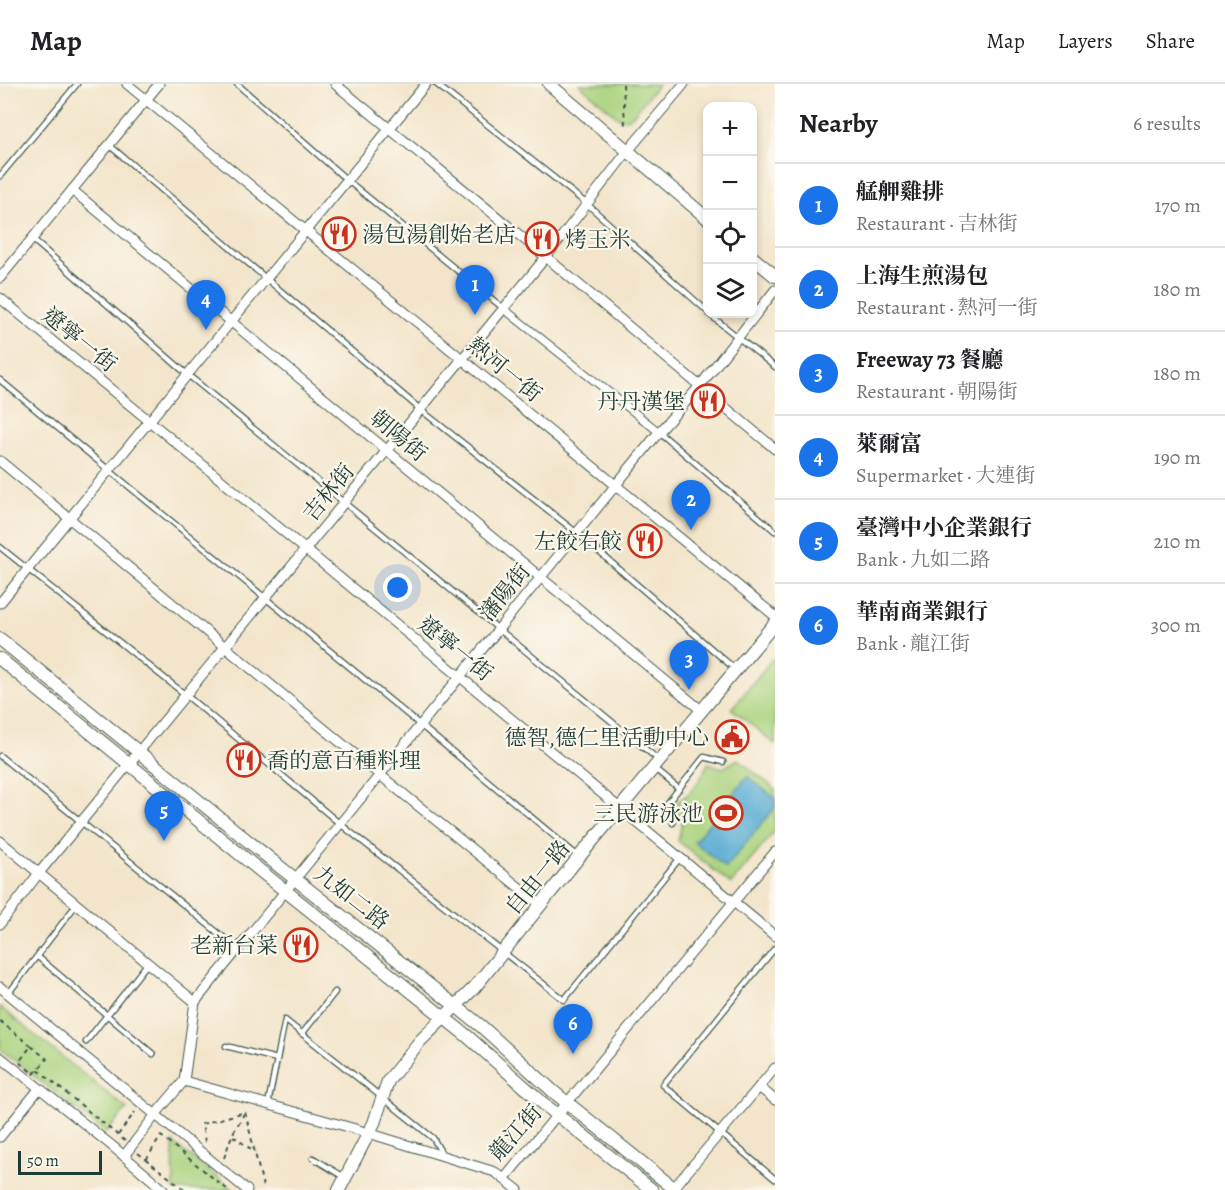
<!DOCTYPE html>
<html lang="en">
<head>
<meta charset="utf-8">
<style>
	:root { --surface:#fff; --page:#f6f6f6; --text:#202124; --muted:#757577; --line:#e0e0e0; --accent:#1a73e8 }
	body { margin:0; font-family:Alegreya,"Noto Serif TC",serif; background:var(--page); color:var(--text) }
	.controls { position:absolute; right:18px; top:18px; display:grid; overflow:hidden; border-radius:12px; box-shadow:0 3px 9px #0003 }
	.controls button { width:54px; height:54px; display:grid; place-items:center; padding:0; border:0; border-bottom:2px solid var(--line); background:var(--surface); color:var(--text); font:30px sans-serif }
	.scale { position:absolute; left:18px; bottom:15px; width:84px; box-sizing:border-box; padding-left:6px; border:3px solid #1f3d34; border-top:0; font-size:16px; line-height:21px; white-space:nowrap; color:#1f3d34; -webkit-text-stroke:4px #fbf7ec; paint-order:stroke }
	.you { position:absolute; left:398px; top:504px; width:21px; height:21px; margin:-15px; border:4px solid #fff; border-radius:50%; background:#1a73e8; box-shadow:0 0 0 9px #1a73e833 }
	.badge { display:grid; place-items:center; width:39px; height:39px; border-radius:50%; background:var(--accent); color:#fff; font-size:20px; font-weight:700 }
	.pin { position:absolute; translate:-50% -50px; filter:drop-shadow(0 2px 3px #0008) }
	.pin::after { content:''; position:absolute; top:32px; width:21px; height:18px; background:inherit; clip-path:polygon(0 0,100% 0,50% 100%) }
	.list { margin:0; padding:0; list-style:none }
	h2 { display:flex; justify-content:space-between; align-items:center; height:78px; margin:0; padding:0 24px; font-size:26px }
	h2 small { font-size:20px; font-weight:400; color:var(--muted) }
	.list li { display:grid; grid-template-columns:39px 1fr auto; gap:18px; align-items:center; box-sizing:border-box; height:84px; padding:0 24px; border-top:2px solid var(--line) }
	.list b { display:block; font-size:22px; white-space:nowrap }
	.list p { margin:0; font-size:20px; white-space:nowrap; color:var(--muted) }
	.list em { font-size:20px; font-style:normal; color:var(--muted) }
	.icon { flex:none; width:33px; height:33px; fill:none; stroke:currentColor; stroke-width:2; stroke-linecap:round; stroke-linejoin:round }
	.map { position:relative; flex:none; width:775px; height:1106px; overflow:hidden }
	header { display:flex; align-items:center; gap:36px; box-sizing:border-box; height:84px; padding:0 30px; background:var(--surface); border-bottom:2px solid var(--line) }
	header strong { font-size:28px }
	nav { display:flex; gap:33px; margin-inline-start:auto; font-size:21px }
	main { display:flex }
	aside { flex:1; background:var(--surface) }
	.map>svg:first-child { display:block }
	.green { fill:#aad37e; stroke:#648859; stroke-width:1.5 }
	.water { fill:#57abd3; stroke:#3b7484; stroke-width:1.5 }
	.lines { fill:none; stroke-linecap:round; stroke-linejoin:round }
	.service-casing { stroke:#3f564b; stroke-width:7 }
	.pedestrian-casing { stroke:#3f564b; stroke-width:9 }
	.minor-casing { stroke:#3f564b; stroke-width:11 }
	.tertiary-casing { stroke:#3f564b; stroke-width:14 }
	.path { stroke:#3f564b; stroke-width:2; stroke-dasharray:4.5 4.5; stroke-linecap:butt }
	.service { stroke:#fff; stroke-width:4.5 }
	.pedestrian { stroke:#fff; stroke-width:7 }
	.minor { stroke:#fff; stroke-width:9 }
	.tertiary { stroke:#fff; stroke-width:12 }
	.labels { text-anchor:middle; stroke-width:4.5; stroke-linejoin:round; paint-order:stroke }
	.poi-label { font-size:22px; fill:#1f3d34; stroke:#fbf7ec; text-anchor:end }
	.street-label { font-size:22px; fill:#1f3d34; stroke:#fbf7ec }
</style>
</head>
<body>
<header>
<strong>Map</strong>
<nav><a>Map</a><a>Layers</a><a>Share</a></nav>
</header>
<main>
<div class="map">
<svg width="775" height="1106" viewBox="0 0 775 1106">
	<rect width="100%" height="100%" fill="#fbf7ec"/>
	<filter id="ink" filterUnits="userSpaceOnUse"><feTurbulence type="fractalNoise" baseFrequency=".0167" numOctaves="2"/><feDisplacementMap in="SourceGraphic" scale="12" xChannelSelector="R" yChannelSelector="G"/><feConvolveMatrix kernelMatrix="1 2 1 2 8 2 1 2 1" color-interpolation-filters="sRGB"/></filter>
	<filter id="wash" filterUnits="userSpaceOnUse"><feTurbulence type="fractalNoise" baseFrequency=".008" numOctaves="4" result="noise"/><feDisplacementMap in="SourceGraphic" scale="24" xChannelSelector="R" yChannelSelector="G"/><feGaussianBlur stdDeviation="1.35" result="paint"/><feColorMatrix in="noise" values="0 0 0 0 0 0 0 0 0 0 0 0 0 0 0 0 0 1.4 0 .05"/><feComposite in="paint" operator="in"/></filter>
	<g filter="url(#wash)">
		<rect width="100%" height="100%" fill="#f3e5cb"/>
		<g class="green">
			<path d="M579 0H658L633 31 627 35 619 34Z"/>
			<path d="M772 575 775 577V660L732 625Z"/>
			<path d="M738 675 775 705V747L731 800 678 757 682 738 673 721C690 711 701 698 708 679L723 684Z"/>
			<path d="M0 923 127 1025 106 1049 0 965Z"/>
			<path d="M173 1059 234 1106H174Z"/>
		</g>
		<path class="water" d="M747 692 775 714V723L726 784 694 758Z"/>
	</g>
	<g filter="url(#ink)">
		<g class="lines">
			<defs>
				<g id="service">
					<path d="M237 0 347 96 503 224"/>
					<path d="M436 0 587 120 708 228"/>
					<path d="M109 61 421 326 577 449 735 585"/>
					<path d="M0 92 77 0"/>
					<path d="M32 155 188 291 660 677"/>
					<path d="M709 230 775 283"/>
					<path d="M0 296C192 456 388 612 579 773"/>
					<path d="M659 348 775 447"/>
					<path d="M0 463 187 612 339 739 564 916 680 774"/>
					<path d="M0 672 238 865"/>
					<path d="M655 685 679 705"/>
					<path d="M673 739 666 721 704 673 723 678"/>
					<path d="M775 864 663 1001 775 1095"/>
					<path d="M38 873 153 970"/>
					<path d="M8 910 76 821"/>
					<path d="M302 950 335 908"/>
					<path d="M86 958 147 880"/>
					<path d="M226 962 277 975"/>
					<path d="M268 1020 285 936 433 1054 442 1070"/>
					<path d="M313 1074 344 1093"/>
				</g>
				<path id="pedestrian" d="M504 225 659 348"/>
				<g id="minor">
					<path d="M127 0 775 532"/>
					<path d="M335 0 546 173 775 365"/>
					<path d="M72 106 701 626"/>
					<path d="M0 194 159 0"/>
					<path d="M0 214 775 852"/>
					<path d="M0 377 380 691 541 821"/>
					<path d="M0 519 426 0"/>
					<path d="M0 757 195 918"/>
					<path d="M0 840 39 789 546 173 627 68 684 0"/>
					<path d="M0 903 247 1106"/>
					<path d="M195 918 659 348 699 303 775 206"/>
					<path d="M195 918 184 997 352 1044 495 1088 504 1095 775 768"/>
					<path d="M0 973 111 1061 164 1106"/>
					<path d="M759 1003 775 1016"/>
					<path d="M0 1053 39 1005"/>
					<path d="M124 1072 160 1025 184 997"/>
					<path d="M504 1095 518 1106"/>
					<path d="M672 1106 775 984"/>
				</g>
				<g id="tertiary">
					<path d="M549 0 708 135"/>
					<path d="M752 173 775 192"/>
					<path d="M0 555 280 783 481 942 555 1009 676 1106"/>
					<path d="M0 575 263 789 467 952 545 1021 652 1106"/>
					<path d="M339 1106 374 1039 388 997 420 957 474 904 579 773 775 539"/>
				</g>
			</defs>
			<use href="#service" class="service-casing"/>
			<use href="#pedestrian" class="pedestrian-casing"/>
			<use href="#minor" class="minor-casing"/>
			<use href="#tertiary" class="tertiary-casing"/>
			<g class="path">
				<path d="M623 0 625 42"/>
				<path d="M0 937 31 962"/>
				<path d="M31 962 47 975 34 990 19 978Z"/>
				<path d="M38 986 125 1057"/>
				<path d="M245 1028 264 1106"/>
				<path d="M118 1051 135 1028"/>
				<path d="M233 1052 255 1068"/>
				<path d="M205 1058 202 1040 245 1028"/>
				<path d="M138 1069 185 1106"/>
				<path d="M224 1074 232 1051 245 1028"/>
				<path d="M146 1076 161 1052 228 1106"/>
			</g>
			<use href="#service" class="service"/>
			<use href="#pedestrian" class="pedestrian"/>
			<use href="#minor" class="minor"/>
			<use href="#tertiary" class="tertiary"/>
		</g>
	</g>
	<defs>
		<symbol id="restaurant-ring" viewBox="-11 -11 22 22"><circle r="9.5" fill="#fbf7ec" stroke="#c8321e" stroke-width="1.5"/><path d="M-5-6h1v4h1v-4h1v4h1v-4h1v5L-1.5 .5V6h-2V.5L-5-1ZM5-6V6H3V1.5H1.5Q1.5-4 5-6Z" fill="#c8321e"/></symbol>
		<symbol id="civic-ring" viewBox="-11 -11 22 22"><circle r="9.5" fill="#fbf7ec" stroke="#c8321e" stroke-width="1.5"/><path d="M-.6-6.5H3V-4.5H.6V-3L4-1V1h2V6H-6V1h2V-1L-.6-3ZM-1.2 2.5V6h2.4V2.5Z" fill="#c8321e"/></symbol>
		<symbol id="stadium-ring" viewBox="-11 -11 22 22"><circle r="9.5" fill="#fbf7ec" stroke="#c8321e" stroke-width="1.5"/><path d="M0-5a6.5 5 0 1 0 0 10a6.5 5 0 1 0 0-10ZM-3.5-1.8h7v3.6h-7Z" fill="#c8321e"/></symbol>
	</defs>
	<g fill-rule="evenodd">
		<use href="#restaurant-ring" x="320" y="131" width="38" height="38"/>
		<use href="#restaurant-ring" x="523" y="136" width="38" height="38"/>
		<use href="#restaurant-ring" x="689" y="298" width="38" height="38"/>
		<use href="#restaurant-ring" x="626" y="438" width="38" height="38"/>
		<use href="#civic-ring" x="713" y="634" width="38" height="38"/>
		<use href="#restaurant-ring" x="225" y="657" width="38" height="38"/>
		<use href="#stadium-ring" x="707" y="710" width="38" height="38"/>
		<use href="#restaurant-ring" x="282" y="842" width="38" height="38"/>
	</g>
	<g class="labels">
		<g class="poi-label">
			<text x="362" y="158" text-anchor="start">湯包湯創始老店</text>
			<text x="565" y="163" text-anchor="start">烤玉米</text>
			<text x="685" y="325">丹丹漢堡</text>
			<text x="622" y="465">左餃右餃</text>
			<text x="709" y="661">德智,德仁里活動中心</text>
			<text x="267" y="684" text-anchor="start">喬的意百種料理</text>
			<text x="703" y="737">三民游泳池</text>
			<text x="278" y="869">老新台菜</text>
		</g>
		<g class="street-label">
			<text transform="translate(80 255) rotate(39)" y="8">遼寧一街</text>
			<text transform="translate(505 285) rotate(39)" y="8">熱河一街</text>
			<text transform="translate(399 351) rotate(40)" y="8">朝陽街</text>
			<text transform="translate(328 408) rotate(-51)" y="8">吉林街</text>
			<text transform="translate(504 508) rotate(-51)" y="8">瀋陽街</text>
			<text transform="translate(456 564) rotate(39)" y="8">遼寧一街</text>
			<text transform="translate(537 793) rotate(-51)" y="8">自由一路</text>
			<text transform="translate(352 813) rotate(38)" y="8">九如二路</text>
			<text transform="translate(515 1048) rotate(-48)" y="8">龍江街</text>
		</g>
	</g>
</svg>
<div class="controls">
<button>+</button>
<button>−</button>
<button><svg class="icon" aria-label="locate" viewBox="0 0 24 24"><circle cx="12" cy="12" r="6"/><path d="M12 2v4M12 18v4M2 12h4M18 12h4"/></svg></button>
<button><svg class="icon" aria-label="layers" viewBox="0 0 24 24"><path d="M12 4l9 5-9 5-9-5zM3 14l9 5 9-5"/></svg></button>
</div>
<div class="scale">50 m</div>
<div class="you"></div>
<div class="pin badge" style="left:475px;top:231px">1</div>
<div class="pin badge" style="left:691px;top:446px">2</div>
<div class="pin badge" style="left:689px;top:606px">3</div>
<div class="pin badge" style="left:206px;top:246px">4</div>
<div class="pin badge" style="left:164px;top:757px">5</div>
<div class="pin badge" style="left:573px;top:970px">6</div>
</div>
<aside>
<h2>Nearby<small>6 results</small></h2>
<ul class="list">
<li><span class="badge">1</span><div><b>艋舺雞排</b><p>Restaurant · 吉林街</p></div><em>170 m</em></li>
<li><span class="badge">2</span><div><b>上海生煎湯包</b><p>Restaurant · 熱河一街</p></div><em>180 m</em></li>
<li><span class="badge">3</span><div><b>Freeway 73 餐廳</b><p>Restaurant · 朝陽街</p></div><em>180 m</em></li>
<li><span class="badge">4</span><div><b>萊爾富</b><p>Supermarket · 大連街</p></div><em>190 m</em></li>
<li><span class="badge">5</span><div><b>臺灣中小企業銀行</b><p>Bank · 九如二路</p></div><em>210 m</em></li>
<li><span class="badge">6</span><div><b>華南商業銀行</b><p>Bank · 龍江街</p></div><em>300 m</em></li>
</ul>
</aside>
</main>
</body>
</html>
